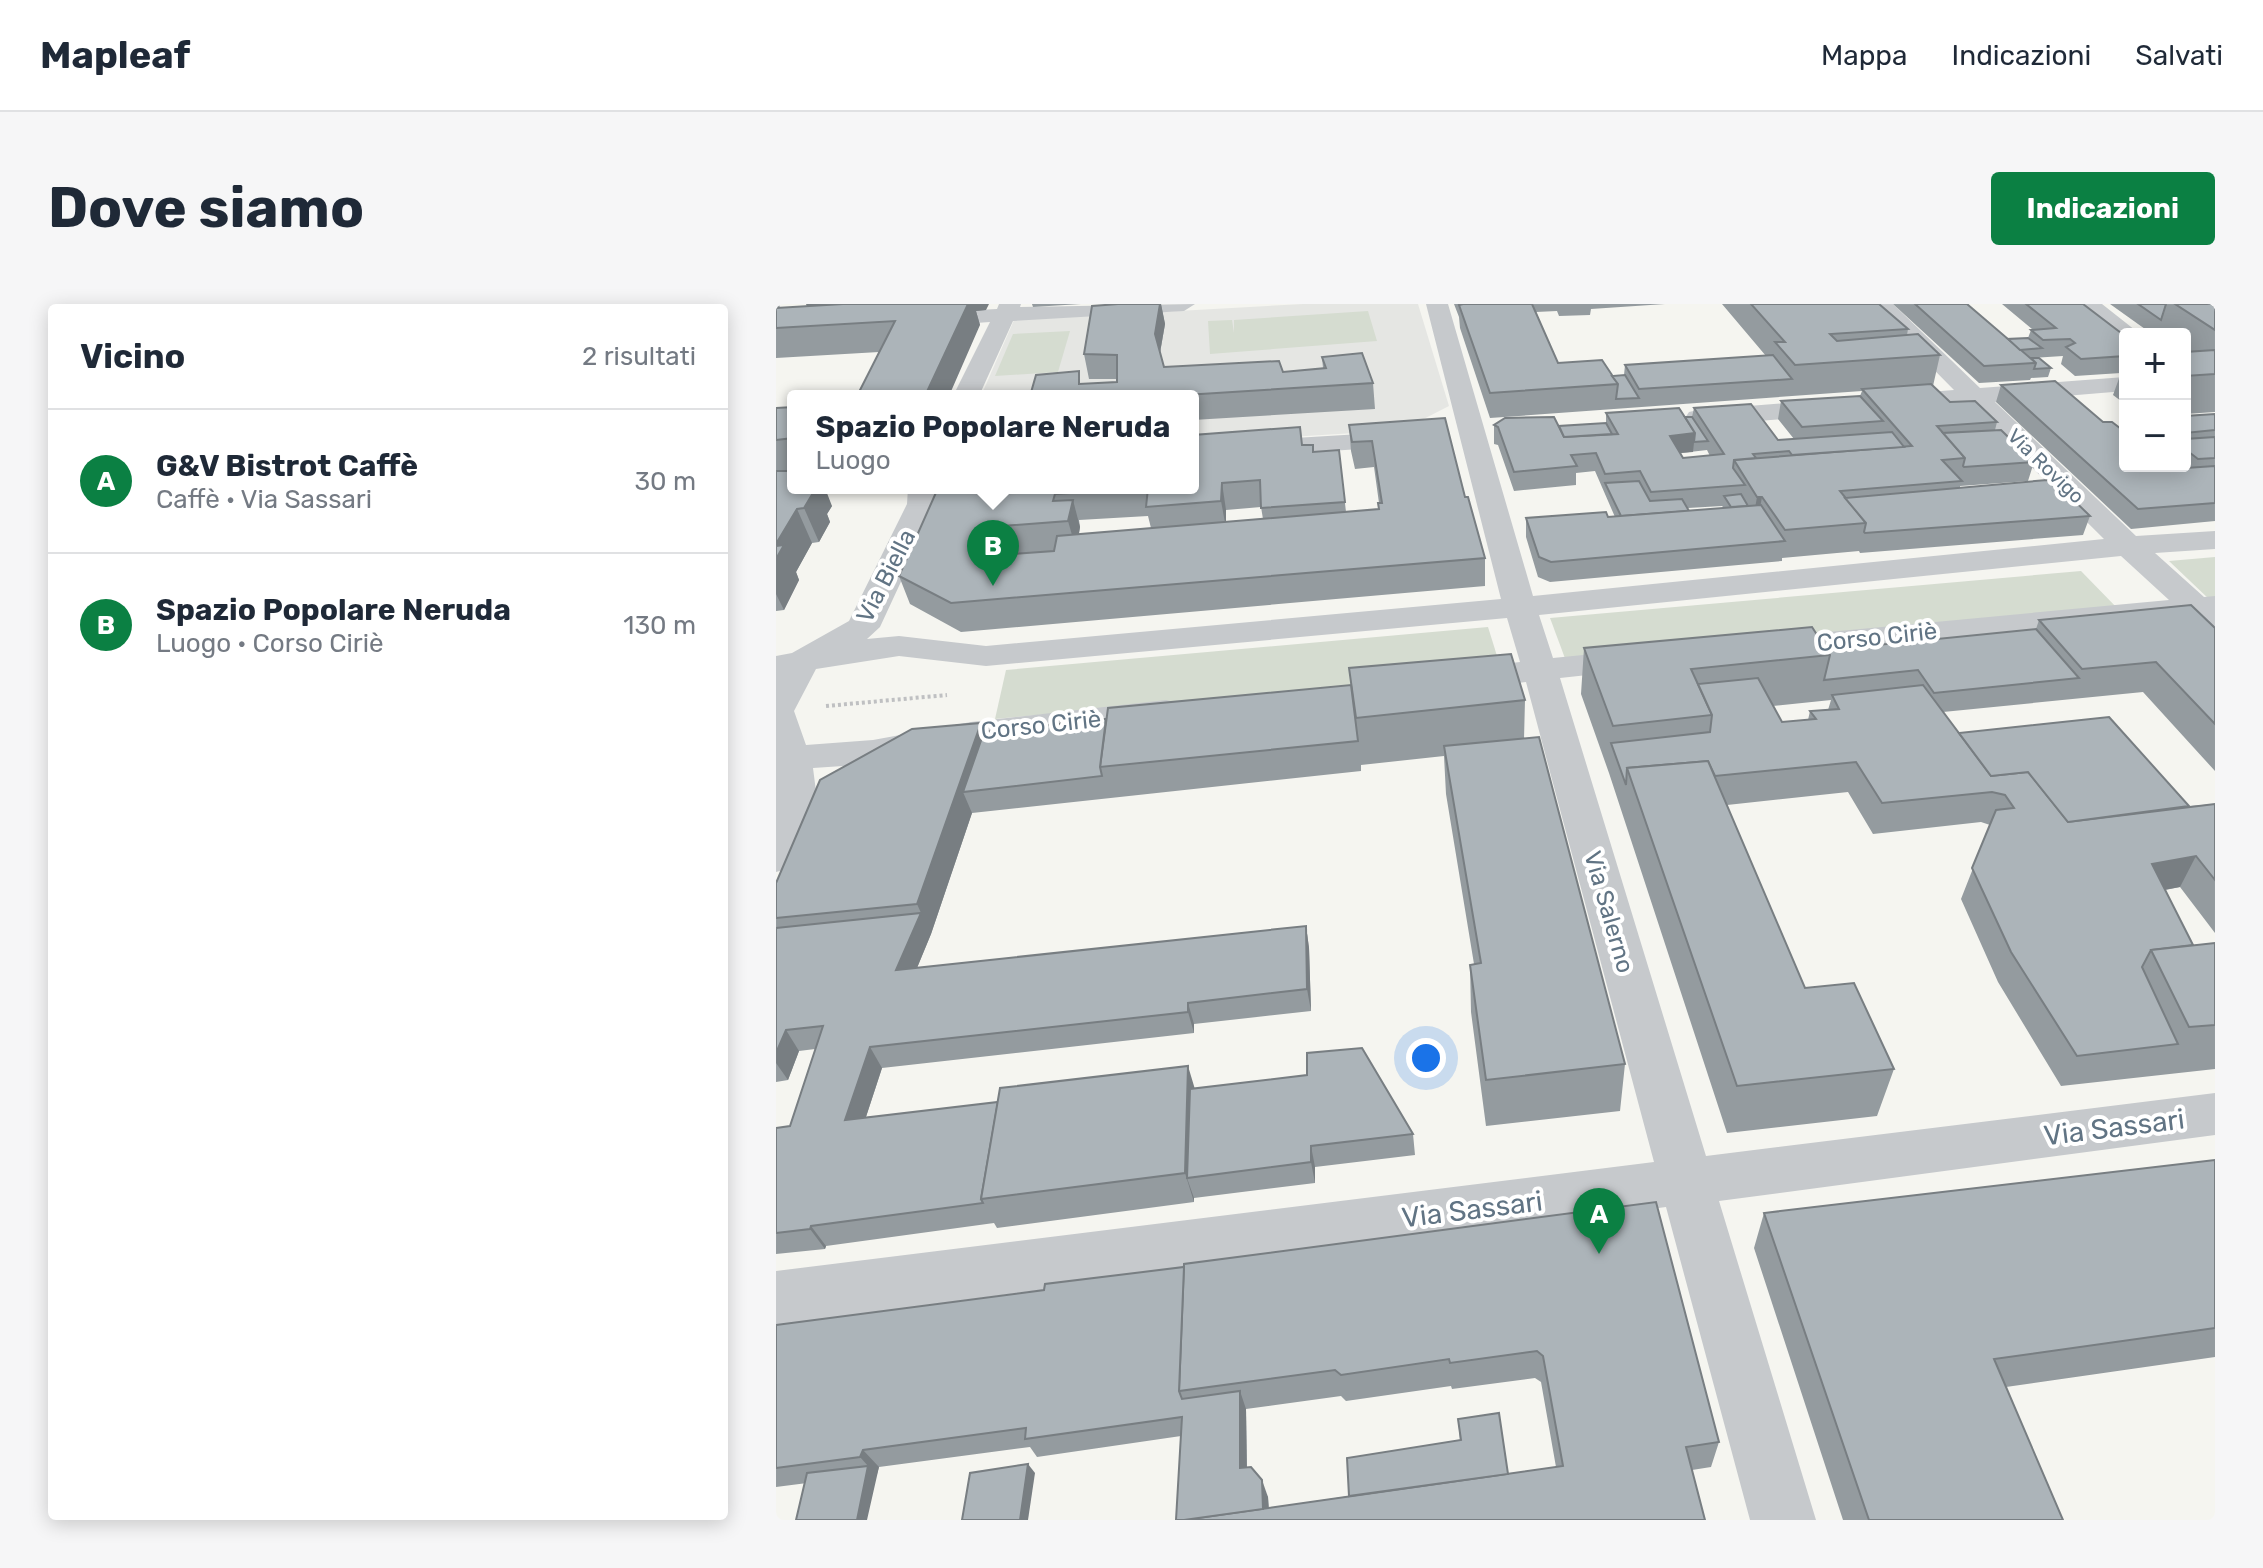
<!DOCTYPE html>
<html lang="it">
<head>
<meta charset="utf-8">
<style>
	:root { --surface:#fff; --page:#f6f6f7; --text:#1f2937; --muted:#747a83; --line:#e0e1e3; --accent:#0b8043 }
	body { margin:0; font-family:Rubik,sans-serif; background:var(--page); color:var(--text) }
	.controls { position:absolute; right:24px; top:24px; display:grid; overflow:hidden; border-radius:8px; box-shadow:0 4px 20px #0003 }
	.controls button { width:72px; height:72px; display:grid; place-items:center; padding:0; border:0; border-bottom:2px solid var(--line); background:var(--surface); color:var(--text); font:40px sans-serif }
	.you { position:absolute; left:650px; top:754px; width:28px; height:28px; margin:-20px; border:6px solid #fff; border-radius:50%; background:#1a73e8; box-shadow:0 0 0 12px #1a73e833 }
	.badge { display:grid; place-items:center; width:52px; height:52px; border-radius:50%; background:var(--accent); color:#fff; font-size:26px; font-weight:700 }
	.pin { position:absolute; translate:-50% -66px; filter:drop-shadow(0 2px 4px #0008) }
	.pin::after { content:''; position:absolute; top:42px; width:28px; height:24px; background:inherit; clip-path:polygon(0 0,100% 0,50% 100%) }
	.popup { position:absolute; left:11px; top:86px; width:412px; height:104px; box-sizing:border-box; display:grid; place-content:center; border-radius:8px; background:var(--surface); filter:drop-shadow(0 2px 6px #0005); font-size:26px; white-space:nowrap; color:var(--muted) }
	.popup b { font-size:30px; color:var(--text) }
	.popup::after { content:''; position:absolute; left:50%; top:100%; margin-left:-16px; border:16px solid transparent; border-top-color:var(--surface) }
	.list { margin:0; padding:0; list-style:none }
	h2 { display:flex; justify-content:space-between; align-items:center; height:104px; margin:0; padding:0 32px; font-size:34px }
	h2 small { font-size:26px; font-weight:400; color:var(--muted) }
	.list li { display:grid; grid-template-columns:52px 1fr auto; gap:24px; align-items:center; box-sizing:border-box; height:144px; padding:0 32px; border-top:2px solid var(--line) }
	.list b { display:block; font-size:30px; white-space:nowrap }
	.list p { margin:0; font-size:26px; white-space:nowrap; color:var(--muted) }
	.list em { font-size:26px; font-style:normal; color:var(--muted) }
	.map { position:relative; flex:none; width:1439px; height:1216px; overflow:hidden; border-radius:8px }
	header { display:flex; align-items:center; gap:48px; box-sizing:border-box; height:112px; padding:0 40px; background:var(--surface); border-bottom:2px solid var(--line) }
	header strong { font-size:38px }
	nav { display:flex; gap:44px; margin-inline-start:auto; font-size:28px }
	.intro { display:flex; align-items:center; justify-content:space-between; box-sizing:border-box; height:192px; padding:0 48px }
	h1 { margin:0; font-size:56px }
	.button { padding:20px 36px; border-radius:8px; background:var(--accent); color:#fff; font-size:28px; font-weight:700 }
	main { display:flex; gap:48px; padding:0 48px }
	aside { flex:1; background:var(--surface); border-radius:8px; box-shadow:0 4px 20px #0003 }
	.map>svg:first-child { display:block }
	.built { fill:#e5e6e3 }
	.green { fill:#d5dcd0 }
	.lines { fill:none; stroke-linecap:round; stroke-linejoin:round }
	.path { stroke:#bfc0c2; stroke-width:4; stroke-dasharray:3 3; stroke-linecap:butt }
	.minor { fill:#c6c9cc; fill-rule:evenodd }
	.wall { fill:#949b9f; fill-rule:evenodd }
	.shaded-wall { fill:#787e82 }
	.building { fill:#acb4b9; stroke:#787e82; stroke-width:2 }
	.labels { text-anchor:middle; stroke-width:8; stroke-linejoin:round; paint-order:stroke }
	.far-street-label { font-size:20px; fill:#617484; stroke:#fff }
	.street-label { font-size:24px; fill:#617484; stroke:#fff }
	.near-street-label { font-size:28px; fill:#617484; stroke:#fff }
</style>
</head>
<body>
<header>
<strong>Mapleaf</strong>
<nav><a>Mappa</a><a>Indicazioni</a><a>Salvati</a></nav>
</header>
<div class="intro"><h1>Dove siamo</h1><a class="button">Indicazioni</a></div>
<main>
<aside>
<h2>Vicino<small>2 risultati</small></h2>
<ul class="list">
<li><span class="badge">A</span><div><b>G&amp;V Bistrot Caffè</b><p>Caffè · Via Sassari</p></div><em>30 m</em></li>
<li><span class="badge">B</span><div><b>Spazio Popolare Neruda</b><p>Luogo · Corso Ciriè</p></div><em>130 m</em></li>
</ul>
</aside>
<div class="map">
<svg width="1439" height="1216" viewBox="0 0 1439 1216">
	<rect width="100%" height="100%" fill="#f5f5f0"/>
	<path class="built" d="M527 0H642L673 102 626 126 417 139V92H205L238 16Z"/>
	<g class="green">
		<path d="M592 7 601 37 434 50 432 17 456 16 458 29V16Z"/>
		<path d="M294 27 282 68 219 72 237 30Z"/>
		<path d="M1439 253V295L1434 296 1393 257Z"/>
		<path d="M1305 267 1344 307 790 357 774 314Z"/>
		<path d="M712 323 726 368 219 415 230 366Z"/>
	</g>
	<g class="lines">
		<path class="path" d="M50 402 171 391"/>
		<g class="minor">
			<path d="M223 0H245L244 3 419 0 408 7 237 17 203 92H177L214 18 143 23 135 21 132 16 135 11 143 9 221 5Z"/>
			<path d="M650 0H672L757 292 1328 235 1192 100 922 122 913 120 909 114 913 108 922 106 1178 86 1093 0H1117L1204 84 1349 73V87L1219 98 1360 232 1439 227V245L1379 249 1428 293 1439 292V325C1428 328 1421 322 1413 314L988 354 976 351 971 344 976 337 988 334 1393 296 1345 252 763 311 777 354 867 345 879 348 884 355 879 362 867 365 784 374 930 852 1439 789V831L943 897 1040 1216H974L890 903 0 1021V967L878 858 750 378 681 386 668 383 663 375 668 367 744 358 731 314 210 362 123 352 40 365 18 407 30 441 97 436 195 418 390 396 403 399 408 407 403 415 390 418 195 440 97 460 37 464 42 503 15 564 0 568V352L16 349 73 317 131 200 132 184H160L161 200 104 323 91 335 123 332 210 342 725 295Z"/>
			<path d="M1301 0H1326L1364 30H1349V36L1344 35Z"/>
			<path d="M634 127 644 129 647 135 644 141 417 156V140Z"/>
		</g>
	</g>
	<g class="wall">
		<path d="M0 0H3L4 4 210 6 200 7 204 21 103 48 0 54Z"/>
		<path d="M256 0H305L257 3Z"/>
		<path d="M342 0H385L389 20 384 49 388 63 507 68 547 64 546 53 597 79 599 105 417 116V92H254L306 80 341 78V75H313L308 50Z"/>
		<path d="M678 0H889L815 5 814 11 783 12 781 7 760 8 782 59 836 72 848 71 849 61 990 52 946 0H1103L1132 25 1131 31 1164 51 1157 82 1174 98 1221 118 1219 126 1258 158 1252 177 1184 182V184L1314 212 1307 231 1084 249 1083 247 1006 254V257L774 278 762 273 750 233V214L839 213 819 167 800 169V181L738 187 722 141 718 140V121L783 122 830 119V109L916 113 918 104 1002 136 1018 135 1002 115 1005 97 1084 92 1086 87 714 114 684 24 683 13ZM931 146 934 152 907 154 905 149ZM946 202 948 204 913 207 912 204Z"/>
		<path d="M1117 0H1191L1232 35 1252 34 1255 26 1256 25 1226 0H1307L1349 32V100L1337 91 1345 69 1299 72 1285 60 1287 52 1254 54 1275 64 1272 73 1255 74 1254 76 1203 79Z"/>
		<path d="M1334 0H1439V108L1409 110V30H1376Z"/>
		<path d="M1225 81 1327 118 1395 165 1402 164 1399 162H1409V112L1439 110V217L1355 225 1220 98Z"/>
		<path d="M17 103V184L56 202 51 210 54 218 43 238 36 239 20 268 23 276 8 306 0 307V104Z"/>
		<path d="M573 121 689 193 709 254V282L185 328 134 300 123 272 162 184 527 141 538 148 563 146 570 208 602 206V199H603L598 163 579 165 575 147ZM485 203 487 215 450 218V206ZM372 212 375 224 303 230 304 223 303 216Z"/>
		<path d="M1263 316 1439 324V467L1367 388 1167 408 1183 429 1413 502 1439 500V629L1404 583 1389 586 1417 641 1439 639V765L1285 782 1222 678 1185 595 1214 521 1205 518 1097 530 1072 488 951 501 1029 684 1118 765 1101 812 951 829 833 469 805 390 808 344 1051 346 1260 325ZM1055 396 1052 406 1034 407 1032 416 1006 418 997 402Z"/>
		<path d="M573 364 749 396 748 435 849 760 844 807 710 822 695 708 694 661 698 660 670 490 668 452 585 461V467L196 509 155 630 141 664 530 622 533 644 535 707 418 720V729L106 764 90 813 419 784 637 830 639 851 539 863V879L418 894V898L221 924 218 919 50 942 49 945 0 950V824L14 822 39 745 23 747 12 776 0 778V579L208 428 330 415 575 381Z"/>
		<path d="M1439 856V1053L1230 1083 1287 1216H1067L978 944 988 909Z"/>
		<path d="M880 898 943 1138 935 1163 916 1166 400 1216 405 1132 261 1153 254 1143 103 1163 101 1170 0 1183V1021L268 986 407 963ZM759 1074 765 1078 780 1163 732 1170 682 1115 684 1137 573 1192 493 1204 492 1193 471 1163 470 1105 565 1092 570 1097 675 1082 676 1085Z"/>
	</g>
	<g class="shaded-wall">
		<path d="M30 0H213L210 6 200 7 204 21 173 92H149L189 7 37 18Z"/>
		<path d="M384 0H385L389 20 383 54 379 30Z"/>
		<path d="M919 129 917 148 892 150 894 132Z"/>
		<path d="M446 179 450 206V224L445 197Z"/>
		<path d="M33 184H49L56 202 51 210 54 218 43 238 28 204Z"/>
		<path d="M981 193H986L981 220 976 221Z"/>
		<path d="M297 196 304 223 300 245 292 217Z"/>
		<path d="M21 205 36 239 20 268 23 276 8 306 0 290V240Z"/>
		<path d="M224 229 233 257 221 242Z"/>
		<path d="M205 419 216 449 187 488 196 509 155 630 131 688 120 666 145 609 141 600Z"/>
		<path d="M1420 552 1404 583 1360 591 1376 560Z"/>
		<path d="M530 622 533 644 535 707 531 685Z"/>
		<path d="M412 699 418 720V729L412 708Z"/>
		<path d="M10 726 23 747 12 776 0 759V749Z"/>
		<path d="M94 743 106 764 82 837 69 816Z"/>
		<path d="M412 762 421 792 411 874 418 894V898L409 869Z"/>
		<path d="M535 842 539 863V879L535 858Z"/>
		<path d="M35 922 50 942 49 945 34 925Z"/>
		<path d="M464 1087 470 1105 471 1181 464 1164Z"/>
		<path d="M87 1146 103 1163 91 1216H81L92 1162 84 1153Z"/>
		<path d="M252 1160 259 1169 252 1216H244Z"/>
		<path d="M486 1176 492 1193 493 1216 487 1211Z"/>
	</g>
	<g class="building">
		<path d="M67 0H192L149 92H81L119 17 0 24V4Z"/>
		<path d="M342 0H384L379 30 388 63 503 57 507 68 550 64 546 53 586 49 597 79 393 92H254L260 71 303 67V80L341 78V51L308 50 316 2Z"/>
		<path d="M687 0H756L782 59 826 56 842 80 714 89 683 1Z"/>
		<path d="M975 0H1103L1132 25 1054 30 1061 37 1142 30 1164 51 1019 61 999 38H1009Z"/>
		<path d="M1139 0H1191L1260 59 1208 62Z"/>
		<path d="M1250 0H1307L1349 32V52L1305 55 1290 43 1299 39 1294 35 1267 36 1255 26 1280 24Z"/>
		<path d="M1362 0H1390L1385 16Z"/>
		<path d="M1399 0H1439V26Z"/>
		<path d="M1252 34 1266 44 1244 46 1232 35Z"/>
		<path d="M1439 46V70L1409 72V48Z"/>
		<path d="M997 51 1016 75 863 85 849 61Z"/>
		<path d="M1255 54H1263L1275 64 1258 65 1260 59Z"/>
		<path d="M849 71 863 94 840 95 842 80 836 72Z"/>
		<path d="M1279 77 1327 118H1336L1349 128V162H1392L1395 165 1439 162V199L1362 205 1225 81Z"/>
		<path d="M1155 80 1174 98 1199 97 1221 118 1161 122 1189 154 1166 156 1186 177 1064 187 1090 219 1009 226 986 193H981L958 156 1136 142 1086 85Z"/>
		<path d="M1084 92 1107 117 1026 123 1005 97Z"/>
		<path d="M975 100 1002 136 1116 128 1128 143 1016 151 1013 147 977 150 980 154 958 156 957 164 969 181 875 188 864 167 829 170 820 149 795 151 801 162 738 168 722 123 718 121 729 114 778 113 788 133 842 130 830 109 903 104 919 129 894 132 907 154 948 150 918 104Z"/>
		<path d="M17 103V134L0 136V104Z"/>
		<path d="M1439 110V126L1409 129V112Z"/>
		<path d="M909 113H916L932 137 918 138 919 129Z"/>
		<path d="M669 114 689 193H692L709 254 175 299 123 272 162 184H417V131L524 123 526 141H537V148L563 146 569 198 485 204 484 176 446 179 445 197 370 203 372 184 279 190 277 197 297 196 292 217 213 223 211 230 224 229 221 242 237 250 278 247 281 232 603 205 602 199H606L596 137 576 138 573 121Z"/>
		<path d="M830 119 836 130 788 133 783 122Z"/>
		<path d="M1225 126 1258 158 1188 163 1187 162 1189 154 1167 129Z"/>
		<path d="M1439 133V154L1422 155 1409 145V135Z"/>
		<path d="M0 167H17V184H40L28 204 21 205 0 240Z"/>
		<path d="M1271 176 1278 177 1314 212 1089 229 1088 228 1090 219 1069 194Z"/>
		<path d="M863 177 874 197 906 195 913 207 845 212 829 179Z"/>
		<path d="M965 190 972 202 955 203 948 192Z"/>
		<path d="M985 201 1009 237 775 258 763 253 750 214 830 208 832 213Z"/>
		<path d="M8 241 0 255V242Z"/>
		<path d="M1415 301 1439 324V420L1380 358 1306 365 1263 316Z"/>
		<path d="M1036 323 1054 351 915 365 936 411 837 422 808 344Z"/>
		<path d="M1260 325 1303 374 1158 389 1142 366 1048 376 1054 351 1051 346Z"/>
		<path d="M735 350 749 396 580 414 573 364Z"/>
		<path d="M982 374 1006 418 1040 415 1034 407 1063 405 1056 391 1147 381 1215 472 1252 468 1292 518 1439 500V576L1420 552 1376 560 1417 641 1375 646 1366 663 1402 740 1301 752 1235 648 1196 564 1220 506 1238 504 1229 491 1216 488 1106 499 1080 458 939 472 932 457 851 464 850 481 835 439 934 428 936 411 922 380Z"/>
		<path d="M575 381 582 437 324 463 332 404Z"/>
		<path d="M1333 413 1413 502 1292 518 1252 468 1215 472 1183 429Z"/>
		<path d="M330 415 324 463 326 472 187 488 208 428Z"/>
		<path d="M205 419 141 600 0 614V579L44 476 136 425Z"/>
		<path d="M763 433 849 760 710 776 694 661 705 659 668 442Z"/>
		<path d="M932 457 1029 684 1078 679 1118 765 961 782 851 464Z"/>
		<path d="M145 609 120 666 530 622 531 685 412 699V708L94 743 69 816 222 798 205 895 207 899 35 922 34 925 0 929V824L14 822 47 722 10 726 0 749V624Z"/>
		<path d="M1439 639V721L1413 723 1375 646Z"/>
		<path d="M586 744 637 830 535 842V858L411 874 414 785 531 771V749Z"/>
		<path d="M412 762 409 869 205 895 224 784Z"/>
		<path d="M1439 856V1024L1218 1055 1287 1216H1093L988 909Z"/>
		<path d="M880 898 943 1138 910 1143 929 1216H408L787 1162 767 1052 761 1047 674 1059 673 1055 565 1071 559 1066 403 1087 408 960Z"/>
		<path d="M408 963 403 1087 406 1095 464 1087V1164L475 1163 486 1176 487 1205 408 1216H400L406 1113 249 1135 250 1124 87 1146 84 1153 0 1164V1021L268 986 269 980Z"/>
		<path d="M723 1109 732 1170 573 1192 571 1154 685 1136 682 1115Z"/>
		<path d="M252 1160 244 1216H186L194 1169Z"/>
		<path d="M92 1162 81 1216H20L31 1169Z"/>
	</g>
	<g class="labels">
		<g class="far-street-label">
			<text transform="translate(1270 162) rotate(44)" y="7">Via Rovigo</text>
		</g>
		<g class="street-label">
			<text transform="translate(110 272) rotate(-63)" y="8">Via Biella</text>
			<text transform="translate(1101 333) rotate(-6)" y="8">Corso Ciriè</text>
			<text transform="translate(265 421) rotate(-6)" y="8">Corso Ciriè</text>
			<text transform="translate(833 608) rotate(74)" y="8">Via Salerno</text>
		</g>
		<g class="near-street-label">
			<text transform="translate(1338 823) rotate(-7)" y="10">Via Sassari</text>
			<text transform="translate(696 905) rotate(-7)" y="10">Via Sassari</text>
		</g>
	</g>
</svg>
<div class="controls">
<button>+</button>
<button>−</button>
</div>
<div class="you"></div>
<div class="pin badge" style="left:823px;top:950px">A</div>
<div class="pin badge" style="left:217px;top:282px">B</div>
<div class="popup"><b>Spazio Popolare Neruda</b>Luogo</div>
</div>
</main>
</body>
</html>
